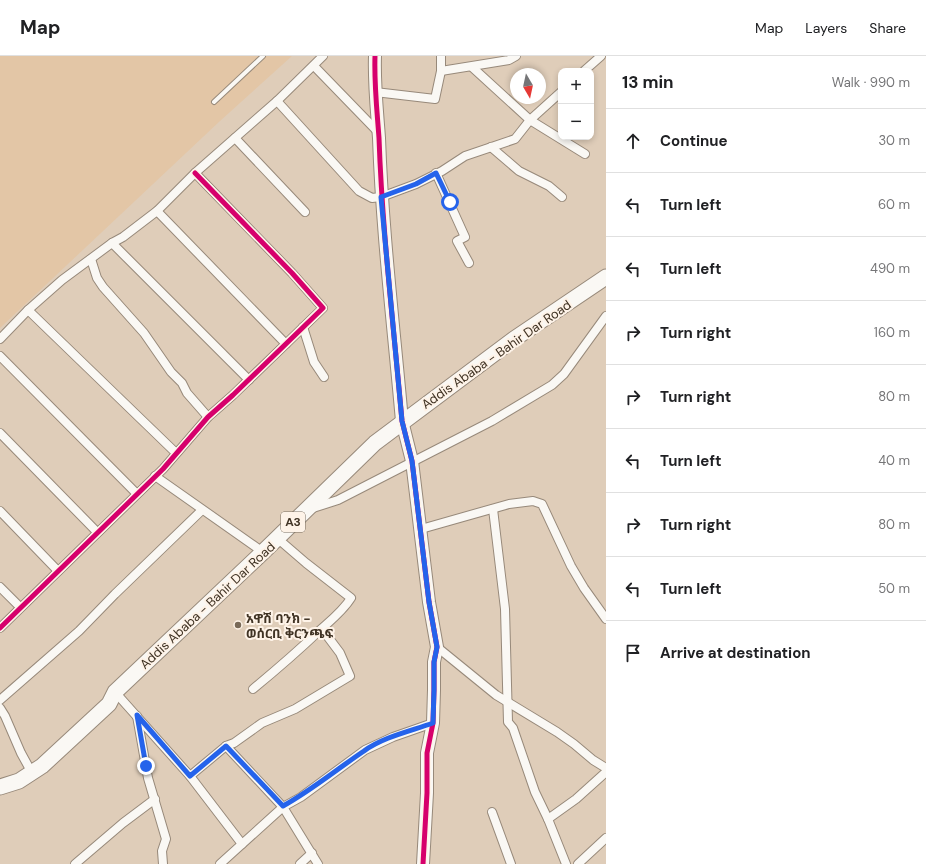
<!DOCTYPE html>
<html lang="en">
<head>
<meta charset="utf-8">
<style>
	:root { --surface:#fff; --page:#f6f6f6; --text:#202124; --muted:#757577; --line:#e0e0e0 }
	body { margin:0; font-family:"DM Sans","Noto Sans Ethiopic",sans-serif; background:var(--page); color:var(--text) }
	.controls { position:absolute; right:12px; top:12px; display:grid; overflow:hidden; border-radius:8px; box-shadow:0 2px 6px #0003 }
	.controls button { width:36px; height:36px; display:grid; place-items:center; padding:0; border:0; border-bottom:1px solid var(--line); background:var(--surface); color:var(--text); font:20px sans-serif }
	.compass { position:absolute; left:510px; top:12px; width:36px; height:36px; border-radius:50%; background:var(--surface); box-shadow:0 2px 6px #0003; rotate:171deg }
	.stop { position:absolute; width:12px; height:12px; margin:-9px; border:3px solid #2563eb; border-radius:50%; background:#fff }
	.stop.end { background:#2563eb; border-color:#fff; box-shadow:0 1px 4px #0008 }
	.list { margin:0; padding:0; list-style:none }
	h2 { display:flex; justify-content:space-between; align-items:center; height:52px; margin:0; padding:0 16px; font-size:17px }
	h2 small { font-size:13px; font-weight:400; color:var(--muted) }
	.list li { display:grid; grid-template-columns:26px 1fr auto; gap:12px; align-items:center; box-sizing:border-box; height:64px; padding:0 16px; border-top:1px solid var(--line) }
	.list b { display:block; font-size:15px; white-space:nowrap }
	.list em { font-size:13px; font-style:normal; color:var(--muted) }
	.icon { flex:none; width:22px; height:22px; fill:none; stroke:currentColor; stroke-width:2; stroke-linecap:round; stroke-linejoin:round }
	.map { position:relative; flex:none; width:606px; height:808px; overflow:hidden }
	header { display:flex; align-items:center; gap:24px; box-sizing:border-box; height:56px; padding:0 20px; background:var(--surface); border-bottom:1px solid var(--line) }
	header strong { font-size:19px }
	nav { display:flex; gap:22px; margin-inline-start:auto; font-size:14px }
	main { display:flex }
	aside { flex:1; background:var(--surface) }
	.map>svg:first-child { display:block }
	.built { fill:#e3c6a6 }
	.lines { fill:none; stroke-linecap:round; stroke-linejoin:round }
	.lane-casing { stroke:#97897a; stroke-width:6 }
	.street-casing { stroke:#97897a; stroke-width:10 }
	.secondary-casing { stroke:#97897a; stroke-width:14 }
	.highway-casing { stroke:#97897a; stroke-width:17 }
	.lane { stroke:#faf8f4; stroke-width:4 }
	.street { stroke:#faf8f4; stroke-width:8 }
	.secondary { stroke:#faf8f4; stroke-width:12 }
	.highway { stroke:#faf8f4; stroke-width:15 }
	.cycleway-casing { stroke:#fef3e8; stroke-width:8 }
	.cycleway { stroke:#d6006c; stroke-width:5 }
	.route { stroke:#2563eb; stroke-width:5 }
	.poi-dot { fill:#786958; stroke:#fef3e8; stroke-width:1.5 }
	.labels { text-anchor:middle; stroke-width:4; stroke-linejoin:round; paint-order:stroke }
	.shield { fill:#fef3e8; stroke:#796d5f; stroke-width:1 }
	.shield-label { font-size:12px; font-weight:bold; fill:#403324 }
	.street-label { font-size:13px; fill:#403324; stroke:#fef3e8 }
	.poi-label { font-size:13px; font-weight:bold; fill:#403324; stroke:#fef3e8; text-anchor:start }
</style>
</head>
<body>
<header>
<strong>Map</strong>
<nav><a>Map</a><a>Layers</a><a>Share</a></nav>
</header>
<main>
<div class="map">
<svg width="606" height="808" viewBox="0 0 606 808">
	<rect width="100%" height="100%" fill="#dfcdb9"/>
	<path class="built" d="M0 0H292L220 65 0 272Z"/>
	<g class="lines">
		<defs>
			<path id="lane" d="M214 46 263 0"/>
			<g id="street">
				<path d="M314 10 378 76"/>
				<path d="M472 11 530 64 585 98"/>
				<path d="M441 15 509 4 516 0"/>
				<path d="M584 15 601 0"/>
				<path d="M375 36 435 43 441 15V0"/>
				<path d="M277 45 359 135 372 142 381 141 416 128 442 115 465 100 515 83 530 64 561 36"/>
				<path d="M235 82 305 156"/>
				<path d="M491 91 519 115 549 130 562 141"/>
				<path d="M436 117 465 181 457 185 469 207"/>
				<path d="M157 155 286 288"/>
				<path d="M112 187 249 324"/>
				<path d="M91 203 97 222 103 231 144 277 171 316 182 327 187 337 208 361"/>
				<path d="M28 254 176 397"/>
				<path d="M303 271 314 306 324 321"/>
				<path d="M0 283 28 254 62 224 112 187 123 181 157 155 195 117 277 45 323 0"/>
				<path d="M0 300 137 438"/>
				<path d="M0 377 97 476"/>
				<path d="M155 420 263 496"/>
				<path d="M313 452 338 444 492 365 552 329 564 318 606 260"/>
				<path d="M493 453 505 553 508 666 513 672 535 736 548 763 566 808"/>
				<path d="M0 455 58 515"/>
				<path d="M421 473 509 448 533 445 542 448 571 510 584 532 606 563"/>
				<path d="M0 531 20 551"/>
				<path d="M0 572 163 413 208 361 233 339 323 252 292 217 195 117"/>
				<path d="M437 591 496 639 557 676 574 688 593 704 606 712"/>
				<path d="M253 633C276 614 298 595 319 575 330 565 343 555 351 542L306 507 277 482"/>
				<path d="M115 636 190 720 242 788"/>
				<path d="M0 644 79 575 115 538 202 454"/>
				<path d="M0 652 5 660 21 697 32 717"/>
				<path d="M137 660 148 722 166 783 162 795 163 808"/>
				<path d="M226 690 234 687 262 667 295 653 350 620 340 597 322 573"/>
				<path d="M190 720 226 690 283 751 318 808"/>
				<path d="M492 756 511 808"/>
				<path d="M548 763 576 743 606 716"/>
				<path d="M75 808 123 767 155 743"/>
				<path d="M220 808 283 751 301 741 365 694 393 681 433 667"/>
				<path d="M300 808 312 797"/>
				<path d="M578 808 606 782"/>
			</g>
			<path id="secondary" d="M375 0C374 28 377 54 379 82 382 169 392 256 400 343L402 365 412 405 429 546 437 591 434 606V634L433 667 427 697V737L423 808"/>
			<path id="highway" d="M0 731 19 725 42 710 109 648 115 636 263 496 375 387 514 283 606 221"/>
		</defs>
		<use href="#lane" class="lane-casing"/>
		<use href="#street" class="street-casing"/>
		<use href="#secondary" class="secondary-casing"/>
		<use href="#highway" class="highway-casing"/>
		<use href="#lane" class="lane"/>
		<use href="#street" class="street"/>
		<use href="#secondary" class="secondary"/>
		<use href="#highway" class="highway"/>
		<defs>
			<g id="cycleway">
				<path d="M375 0C374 28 377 54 379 82 382 169 392 256 400 343L402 365 412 405 429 546 437 591 434 606V634L433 667 427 697V737L423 808"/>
				<path d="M0 572 163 413 208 361 233 339 323 252 292 217 195 117"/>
			</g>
		</defs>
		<use href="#cycleway" class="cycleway-casing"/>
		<use href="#cycleway" class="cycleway"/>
	</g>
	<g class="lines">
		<path class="route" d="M146 710 137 659 190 720 226 690 283 750C312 734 337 713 364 695 383 681 411 675 433 667L434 634V606L437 591 429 546 412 405 402 365 381 141 416 128 436 117 450 146"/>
	</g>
	<circle class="poi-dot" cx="238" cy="569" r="4"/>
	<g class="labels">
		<rect class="shield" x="281" y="456" width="24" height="20" rx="3"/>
		<g class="shield-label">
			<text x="293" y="470">A3</text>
		</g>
		<g class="street-label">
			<text transform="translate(496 298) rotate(-35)" y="5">Addis Ababa - Bahir Dar Road</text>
			<text transform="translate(207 549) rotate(-43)" y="5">Addis Ababa - Bahir Dar Road</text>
		</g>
		<g class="poi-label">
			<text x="246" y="567">አዋሽ ባንክ -<tspan x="246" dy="15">ወሰርቢ ቅርንጫፍ</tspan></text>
		</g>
	</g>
</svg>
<div class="controls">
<button>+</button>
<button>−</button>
</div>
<svg class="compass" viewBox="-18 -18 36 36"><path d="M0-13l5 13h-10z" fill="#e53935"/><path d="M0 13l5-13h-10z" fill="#757577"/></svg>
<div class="stop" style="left:450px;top:146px"></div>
<div class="stop end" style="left:146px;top:710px"></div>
</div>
<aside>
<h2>13 min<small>Walk · 990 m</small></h2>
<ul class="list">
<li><svg class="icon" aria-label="ahead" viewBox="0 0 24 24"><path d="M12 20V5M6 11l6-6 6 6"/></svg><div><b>Continue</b></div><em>30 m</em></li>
<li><svg class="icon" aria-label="left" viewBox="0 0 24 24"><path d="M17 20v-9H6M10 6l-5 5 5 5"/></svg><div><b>Turn left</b></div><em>60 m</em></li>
<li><svg class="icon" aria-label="left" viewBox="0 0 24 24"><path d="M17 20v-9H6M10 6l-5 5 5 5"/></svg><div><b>Turn left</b></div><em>490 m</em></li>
<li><svg class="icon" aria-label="right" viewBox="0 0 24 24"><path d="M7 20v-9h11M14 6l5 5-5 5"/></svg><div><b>Turn right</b></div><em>160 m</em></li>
<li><svg class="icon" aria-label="right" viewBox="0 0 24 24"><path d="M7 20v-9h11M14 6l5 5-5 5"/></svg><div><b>Turn right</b></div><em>80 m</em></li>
<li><svg class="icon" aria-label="left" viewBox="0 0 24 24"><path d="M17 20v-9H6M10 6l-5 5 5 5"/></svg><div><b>Turn left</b></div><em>40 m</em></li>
<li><svg class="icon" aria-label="right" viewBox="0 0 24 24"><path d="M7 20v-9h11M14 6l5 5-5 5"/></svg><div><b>Turn right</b></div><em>80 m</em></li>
<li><svg class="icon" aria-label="left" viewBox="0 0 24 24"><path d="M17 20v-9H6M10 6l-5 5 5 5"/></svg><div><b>Turn left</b></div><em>50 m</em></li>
<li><svg class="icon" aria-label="arrive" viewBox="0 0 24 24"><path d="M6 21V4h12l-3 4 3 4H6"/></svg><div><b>Arrive at destination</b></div></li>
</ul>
</aside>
</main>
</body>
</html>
